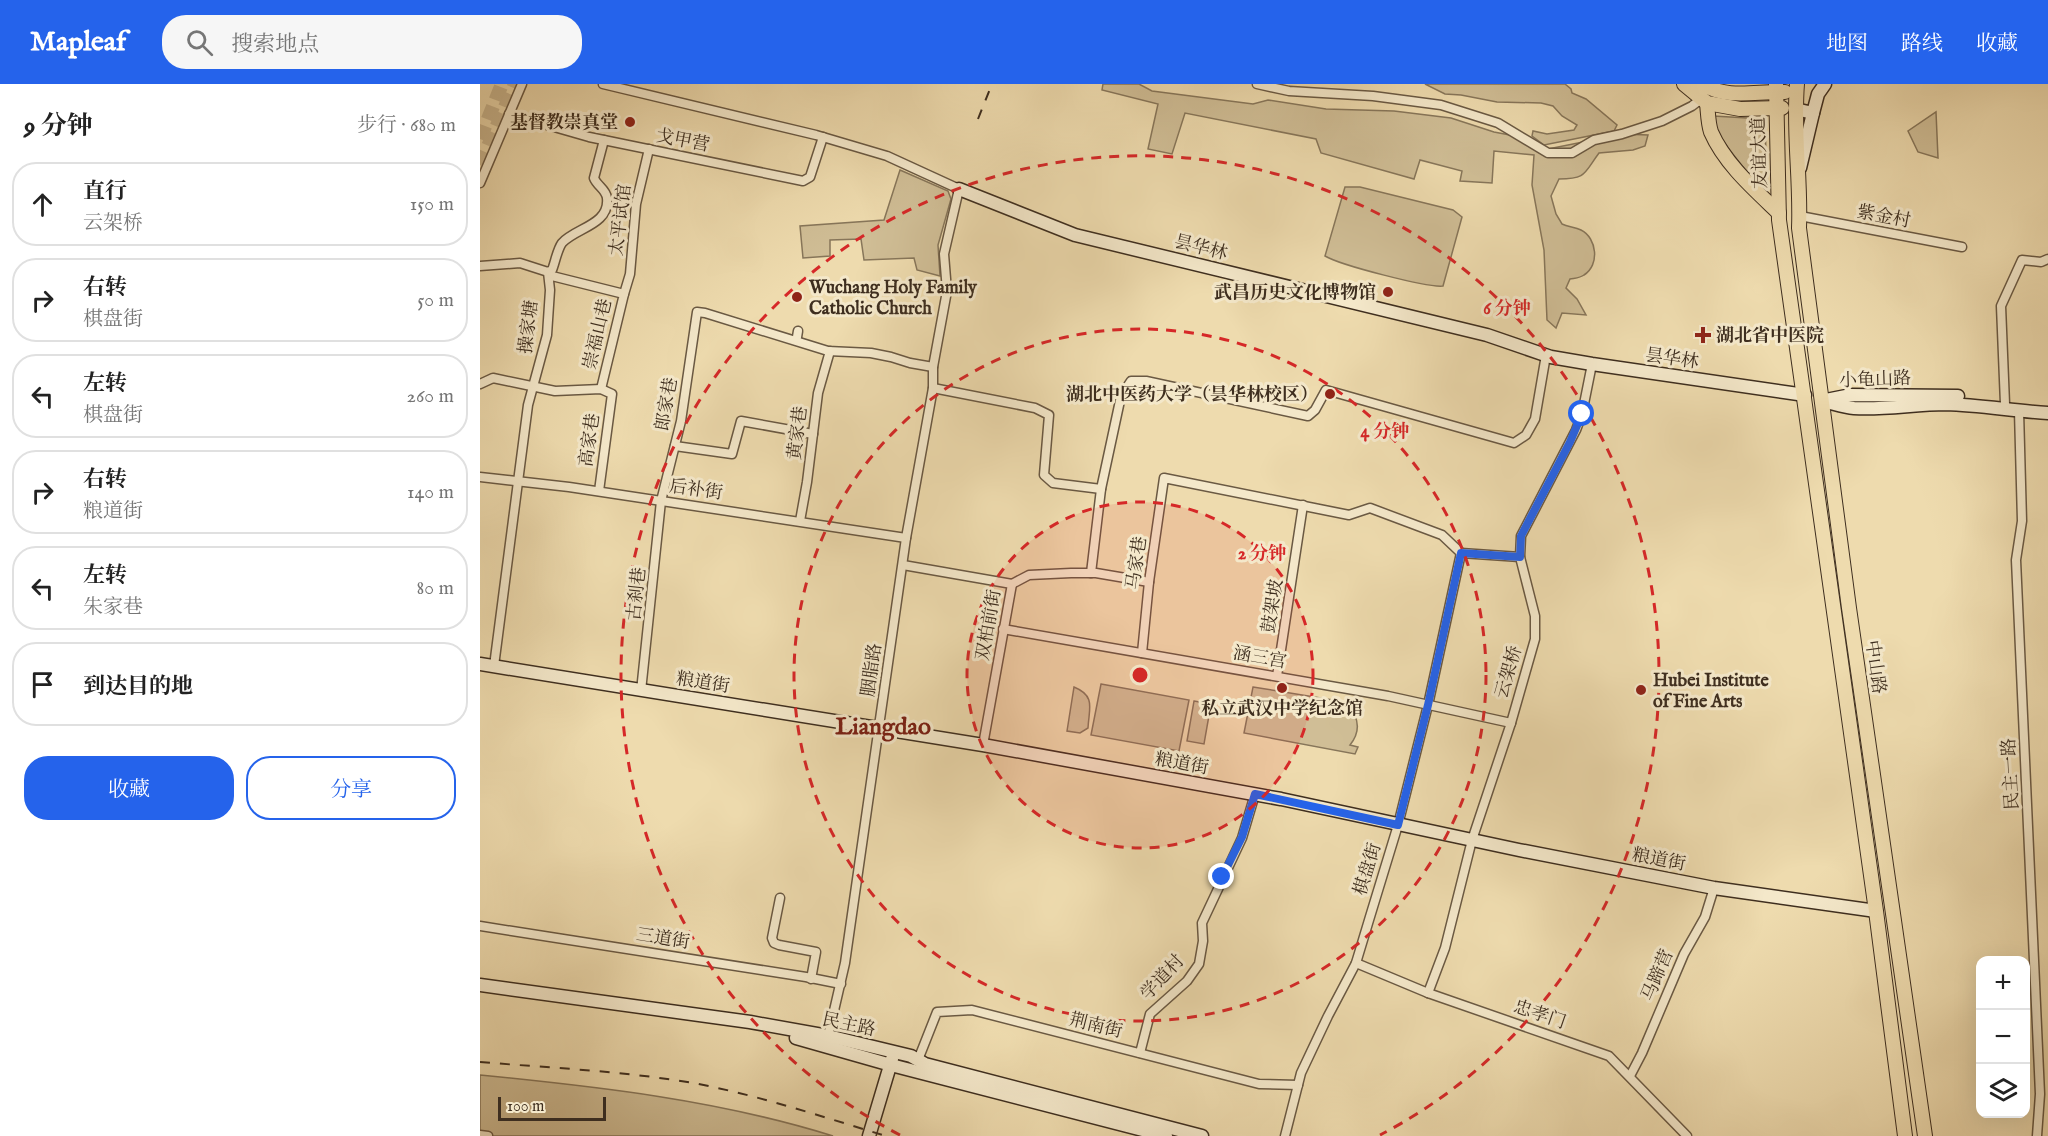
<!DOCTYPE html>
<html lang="zh">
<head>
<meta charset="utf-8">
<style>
	:root { --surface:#fff; --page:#f6f6f6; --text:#222; --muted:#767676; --line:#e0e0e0; --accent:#2563eb }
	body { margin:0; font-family:"IM FELL English","Noto Serif SC",serif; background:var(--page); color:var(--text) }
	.controls { position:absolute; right:18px; bottom:18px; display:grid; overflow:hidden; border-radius:12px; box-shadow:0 6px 24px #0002 }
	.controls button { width:54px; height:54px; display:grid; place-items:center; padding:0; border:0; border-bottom:2px solid var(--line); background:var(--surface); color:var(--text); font:30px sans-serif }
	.scale { position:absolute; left:18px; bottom:15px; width:108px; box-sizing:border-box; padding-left:6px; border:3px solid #3e2e1f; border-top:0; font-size:16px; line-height:21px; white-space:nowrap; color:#3e2e1f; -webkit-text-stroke:4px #f4e8ca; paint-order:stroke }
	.stop { position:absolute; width:18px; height:18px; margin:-14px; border:4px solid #2563eb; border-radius:50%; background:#fff }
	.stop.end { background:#2563eb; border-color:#fff; box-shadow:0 2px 6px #0008 }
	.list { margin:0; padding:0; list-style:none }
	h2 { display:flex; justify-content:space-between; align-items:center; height:78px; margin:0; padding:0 24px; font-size:26px }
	h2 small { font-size:20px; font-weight:400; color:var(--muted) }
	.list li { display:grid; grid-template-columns:39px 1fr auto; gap:18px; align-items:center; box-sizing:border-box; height:84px; margin:0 12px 12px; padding:0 12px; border:2px solid var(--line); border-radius:24px }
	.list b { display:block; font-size:22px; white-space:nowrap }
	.list p { margin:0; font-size:20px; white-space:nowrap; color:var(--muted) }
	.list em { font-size:20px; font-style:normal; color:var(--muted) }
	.actions { display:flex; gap:12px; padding:18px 24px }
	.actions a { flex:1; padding:14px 0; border:2px solid var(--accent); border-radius:24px; text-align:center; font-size:21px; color:var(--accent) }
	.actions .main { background:var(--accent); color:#fff }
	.icon { flex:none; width:33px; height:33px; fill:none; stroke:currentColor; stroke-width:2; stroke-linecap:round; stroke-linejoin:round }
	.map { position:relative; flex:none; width:1568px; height:1052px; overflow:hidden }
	header { display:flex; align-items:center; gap:36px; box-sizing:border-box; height:84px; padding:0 30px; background:var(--accent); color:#fff }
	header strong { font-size:28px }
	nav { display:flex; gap:33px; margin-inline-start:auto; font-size:21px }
	.search { width:420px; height:54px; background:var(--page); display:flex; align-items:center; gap:15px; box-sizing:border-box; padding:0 21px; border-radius:24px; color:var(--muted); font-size:22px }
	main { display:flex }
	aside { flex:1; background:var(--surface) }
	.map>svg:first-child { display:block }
	.green { fill:#d0be96; stroke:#87765a; stroke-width:1.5 }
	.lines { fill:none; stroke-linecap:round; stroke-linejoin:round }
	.primary-tunnel { stroke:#cbb891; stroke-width:14; stroke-dasharray:14 7; stroke-linecap:butt }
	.street-casing { stroke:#6a5943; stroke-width:11 }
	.secondary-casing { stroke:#3e2e1f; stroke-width:15 }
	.primary-casing { stroke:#3e2e1f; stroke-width:16 }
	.street { stroke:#f4e8ca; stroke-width:8 }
	.secondary { stroke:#f4e8ca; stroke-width:12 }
	.primary { stroke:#eedbae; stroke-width:14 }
	.rail { stroke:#3e2e1f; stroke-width:2; stroke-dasharray:10 10; stroke-linecap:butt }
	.route { stroke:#2563eb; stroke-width:8 }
	.ring { fill:none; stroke:#d62828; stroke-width:3; stroke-dasharray:10 8 }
	.poi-dot { fill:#8f2418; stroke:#f4e8ca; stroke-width:2 }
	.labels { text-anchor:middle; stroke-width:6; stroke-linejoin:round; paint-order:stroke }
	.poi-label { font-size:18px; font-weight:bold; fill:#3e2e1f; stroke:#f4e8ca; text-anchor:end }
	.street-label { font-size:18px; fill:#3e2e1f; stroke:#f4e8ca }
	.district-label { font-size:24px; font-weight:bold; fill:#7a1f14; stroke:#f4e8ca }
	.centre { fill:#d62828; stroke:#f4e8ca; stroke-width:3 }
	.ring-label { font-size:18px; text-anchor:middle; font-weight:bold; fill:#d62828; stroke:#f4e8ca; stroke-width:6; stroke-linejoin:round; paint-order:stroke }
</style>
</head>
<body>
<header>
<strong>Mapleaf</strong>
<div class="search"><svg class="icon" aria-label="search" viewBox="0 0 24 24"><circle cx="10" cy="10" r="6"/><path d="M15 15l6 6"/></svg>搜索地点</div>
<nav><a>地图</a><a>路线</a><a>收藏</a></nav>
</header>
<main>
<aside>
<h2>9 分钟<small>步行 · 680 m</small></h2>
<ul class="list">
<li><svg class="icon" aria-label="ahead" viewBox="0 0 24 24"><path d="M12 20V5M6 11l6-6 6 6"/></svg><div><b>直行</b><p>云架桥</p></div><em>150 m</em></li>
<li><svg class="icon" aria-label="right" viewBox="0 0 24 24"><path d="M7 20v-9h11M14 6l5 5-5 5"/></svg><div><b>右转</b><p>棋盘街</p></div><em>50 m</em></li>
<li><svg class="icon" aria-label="left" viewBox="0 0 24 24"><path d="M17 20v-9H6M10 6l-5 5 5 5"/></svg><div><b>左转</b><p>棋盘街</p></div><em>260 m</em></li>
<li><svg class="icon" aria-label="right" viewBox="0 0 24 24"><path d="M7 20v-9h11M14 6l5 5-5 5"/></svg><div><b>右转</b><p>粮道街</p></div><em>140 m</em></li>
<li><svg class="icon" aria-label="left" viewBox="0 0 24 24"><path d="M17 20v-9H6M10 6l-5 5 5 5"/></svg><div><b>左转</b><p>朱家巷</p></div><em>80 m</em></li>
<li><svg class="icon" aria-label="arrive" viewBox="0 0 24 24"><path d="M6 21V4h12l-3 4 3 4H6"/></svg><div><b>到达目的地</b></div></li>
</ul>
<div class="actions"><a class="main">收藏</a><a>分享</a></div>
</aside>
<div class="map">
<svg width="1568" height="1052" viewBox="0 0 1568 1052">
	<rect width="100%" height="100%" fill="#eedbae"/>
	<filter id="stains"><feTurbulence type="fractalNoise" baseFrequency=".00333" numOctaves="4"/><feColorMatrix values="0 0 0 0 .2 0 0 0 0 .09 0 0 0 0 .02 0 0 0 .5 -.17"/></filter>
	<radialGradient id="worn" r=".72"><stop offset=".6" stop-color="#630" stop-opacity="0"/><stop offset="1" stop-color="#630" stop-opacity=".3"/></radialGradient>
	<g class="green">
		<path d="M623 0H659L672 7 773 20 788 16 846 25 914 27 971 34 1014 48 1035 52 1068 65 1143 50 1168 51 1165 62 1153 66 1119 69C1104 89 1107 95 1079 95L1071 112 1076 130 1082 140C1088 143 1095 143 1101 146 1117 154 1120 181 1104 191 1100 194 1095 194 1090 195L1086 204 1097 215 1106 231 1082 229 1076 244 1067 236 1064 166 1052 101 1054 71 1014 67 1012 99 980 97 982 87 940 76 934 95 841 69 836 55 705 29 692 70 668 65 678 20 622 6Z"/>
		<path d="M945 0H1085L1091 5 1092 9 1106 15 1137 41 1134 47 1064 61 1052 52 1053 47 1067 50 1094 46 1097 41 1082 32 1073 22 1061 19 1017 18 981 11 965 10Z"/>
		<path d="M1456 28 1458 74 1438 68 1428 47Z"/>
		<path d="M1233 32 1285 35 1287 109C1265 88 1248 65 1231 39Z"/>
		<path d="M420 86 468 107 471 115 458 161 460 192 437 186 434 174 384 176 381 155 350 156V172L323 174 320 142 404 136Z"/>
		<path d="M865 103H880L973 126 982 133 963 202C948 204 860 181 845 172Z"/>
		<path d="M621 600 709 616 699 667 611 651Z"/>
		<path d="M594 603C616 612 609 624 608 644L600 649 587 647Z"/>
		<path d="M773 603 865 618C878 631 882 646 870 661L878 663 875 670 764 649Z"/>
		<path d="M714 617 731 620 724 660 707 657Z"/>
		<path d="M0 991C120 1003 238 1016 353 1052H0Z"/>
	</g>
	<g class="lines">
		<g class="primary-tunnel">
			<path d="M0 55 22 0"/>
			<path d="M0 81 35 0"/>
		</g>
		<defs>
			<g id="street">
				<path d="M123 0 336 51 407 72 479 105 464 170 467 207 453 283V304L426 454 365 879 347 957"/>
				<path d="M777 0 809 7 893 12 961 21 1018 39 1068 69H1092L1114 56 1142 50 1182 37 1212 22 1221 15"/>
				<path d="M29 30 109 53 323 97 330 93 343 53"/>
				<path d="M0 99 42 0"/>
				<path d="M1320 132 1482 163"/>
				<path d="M0 182 40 179 68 188 72 186C75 179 77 166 82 159 95 144 130 141 127 114 126 105 117 102 114 94L124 56"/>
				<path d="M68 188 72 192 144 210 121 305"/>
				<path d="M144 210 150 190 156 120 169 65"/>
				<path d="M317 253 318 247"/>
				<path d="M0 300 13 294 75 307 121 305 132 310 119 407"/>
				<path d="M453 304 555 324 569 331 564 391 573 399 621 405"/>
				<path d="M1525 320 1521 222 1542 176 1561 178 1568 175"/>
				<path d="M1539 327 1542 437 1536 476 1560 1010 1557 1052"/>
				<path d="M195 362 252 370 261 337 333 350"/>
				<path d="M0 393 89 403 426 454"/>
				<path d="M320 437 327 398 338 309 350 267"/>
				<path d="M423 481 532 500"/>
				<path d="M611 489 621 405 641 312 651 297H666L828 332 835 326 846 306 1034 359 1046 351 1055 335 1066 271"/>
				<path d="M532 500 549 491 591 489H616L669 498"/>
				<path d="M523 545 908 612 1031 639"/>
				<path d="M662 569 669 498 684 394 869 431 890 424 962 451 981 469"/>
				<path d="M14 582 48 321 67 251 70 206 68 188"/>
				<path d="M797 592 823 421"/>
				<path d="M161 607 181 417 201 337 217 228 225 229 348 267 391 269 411 273 430 279 453 283"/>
				<path d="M503 661 532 500"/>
				<path d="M300 814 292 854 294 859 299 861 336 868 331 895"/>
				<path d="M0 842 326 893 361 900"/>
				<path d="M876 879 948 909 1129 972 1207 1052"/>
				<path d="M948 909 965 864 992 756 1031 639 1055 555V532L1040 473 1041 452 1096 346 1102 330 1112 280"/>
				<path d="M660 969 670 930 707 897 719 880 723 857 722 839 762 754 775 710"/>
				<path d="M438 976 457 928 492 926 779 1000 818 1001"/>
				<path d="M1150 992 1162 969 1204 870 1225 833 1234 804"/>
				<path d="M0 1051 8 1052"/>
				<path d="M805 1052 821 989 848 932 876 879 889 836 918 741 948 621 981 469 1040 473"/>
			</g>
			<g id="secondary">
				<path d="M1315 25 1333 29 1338 10 1345 0"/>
				<path d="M1320 84 1333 29"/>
				<path d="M479 105 595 151 1007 251 1071 273 1112 280 1325 311"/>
				<path d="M1346 316 1371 311 1478 312"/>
				<path d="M1342 317C1352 319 1363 323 1374 324 1405 326 1435 320 1466 320 1500 321 1534 327 1568 329"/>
				<path d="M0 580 503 661 801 715 1039 766 1234 804 1396 827"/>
				<path d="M0 901 270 938 348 952 431 972 445 980 722 1052"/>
				<path d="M316 954 411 981 686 1052"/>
				<path d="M389 1052 412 975"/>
			</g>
			<g id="primary">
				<path d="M1204 0 1227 19 1260 25 1302 24"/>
				<path d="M1222 0C1249 16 1275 7 1305 8"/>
				<path d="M1296 0 1299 136 1396 827 1425 1052"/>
				<path d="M1317 0C1313 48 1321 96 1319 144L1369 524 1445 1052"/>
				<path d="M1227 19C1228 28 1228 39 1231 48 1245 80 1274 105 1299 129"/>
			</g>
		</defs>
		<use href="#street" class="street-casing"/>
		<use href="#secondary" class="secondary-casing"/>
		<use href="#primary" class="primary-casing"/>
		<use href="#street" class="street"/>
		<use href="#secondary" class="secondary"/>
		<use href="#primary" class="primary"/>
		<g class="rail">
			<path d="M498 35 512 0"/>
			<path d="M0 978C71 984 143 987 213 999 278 1011 343 1033 406 1052"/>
		</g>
	</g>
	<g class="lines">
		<path class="route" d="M742 793 762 753 775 710 918 741 948 621 981 469 1040 473 1041 452 1090 358 1102 330"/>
	</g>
	<circle cx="660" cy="591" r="173" fill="#d62828" fill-opacity=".12"/>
	<g class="ring">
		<circle cx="660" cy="591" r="173"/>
		<circle cx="660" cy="591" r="346"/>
		<path d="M420 1051A519 519 0 1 1 900 1051"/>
	</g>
	<g class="poi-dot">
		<circle cx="150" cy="38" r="6"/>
		<circle cx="908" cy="208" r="6"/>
		<circle cx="317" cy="213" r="6"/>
		<path d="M1220 242h6v6h6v6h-6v6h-6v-6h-6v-6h6z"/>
		<circle cx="850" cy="310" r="6"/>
		<circle cx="802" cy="604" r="6"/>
		<circle cx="1161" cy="606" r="6"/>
	</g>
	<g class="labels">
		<g class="poi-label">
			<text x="138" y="44">基督教崇真堂</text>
			<text x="329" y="209" text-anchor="start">Wuchang Holy Family<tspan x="329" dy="21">Catholic Church</tspan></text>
			<text x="896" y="214">武昌历史文化博物馆</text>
			<text x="1236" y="257" text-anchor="start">湖北省中医院</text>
			<text x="838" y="316">湖北中医药大学（昙华林校区）</text>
			<text x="1173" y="602" text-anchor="start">Hubei Institute<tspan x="1173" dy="21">of Fine Arts</tspan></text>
			<text x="802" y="630" text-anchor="middle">私立武汉中学纪念馆</text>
		</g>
		<g class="street-label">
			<text transform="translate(203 56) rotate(11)" y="6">戈甲营</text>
			<text transform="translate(1279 69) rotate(-92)" y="6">友谊大道</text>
			<text transform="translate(1404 132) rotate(11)" y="6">紫金村</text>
			<text transform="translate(140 136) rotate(-83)" y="6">太平试馆</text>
			<text transform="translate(721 163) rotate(14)" y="6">昙华林</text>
			<text transform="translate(48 243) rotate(-83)" y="6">操家塘</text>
			<text transform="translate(117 250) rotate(-77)" y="6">崇福山巷</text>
			<text transform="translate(1192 274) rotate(8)" y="6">昙华林</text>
			<text transform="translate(1395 295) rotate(-2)" y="6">小龟山路</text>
			<text transform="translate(186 320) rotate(-80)" y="6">郎家巷</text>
			<text transform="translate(317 349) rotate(-83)" y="6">黄家巷</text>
			<text transform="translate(109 356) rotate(-82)" y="6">高家巷</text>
			<text transform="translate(216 405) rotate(8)" y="6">后补街</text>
			<text transform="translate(656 479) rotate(-82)" y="6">马家巷</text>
			<text transform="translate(156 510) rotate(-84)" y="6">古刹巷</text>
			<text transform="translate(792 522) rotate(-81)" y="6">鼓架坡</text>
			<text transform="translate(508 541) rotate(-80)" y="6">双柏前街</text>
			<text transform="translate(780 573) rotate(10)" y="6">涵三宫</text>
			<text transform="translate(1396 583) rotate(82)" y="6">中山路</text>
			<text transform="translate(391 586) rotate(-82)" y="6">胭脂路</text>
			<text transform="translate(1028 588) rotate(-74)" y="6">云架桥</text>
			<text transform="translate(223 598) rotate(9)" y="6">粮道街</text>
			<text transform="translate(702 679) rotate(10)" y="6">粮道街</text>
			<text transform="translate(1530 690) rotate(-93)" y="6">民主一路</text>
			<text transform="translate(1179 775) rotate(11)" y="6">粮道街</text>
			<text transform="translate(887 785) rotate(-73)" y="6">棋盘街</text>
			<text transform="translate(183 854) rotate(9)" y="6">三道街</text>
			<text transform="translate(1177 891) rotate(-67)" y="6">马蹄营</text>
			<text transform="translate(682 893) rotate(-47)" y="6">学道村</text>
			<text transform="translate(1060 930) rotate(19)" y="6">忠孝门</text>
			<text transform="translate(369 940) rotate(12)" y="6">民主路</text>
			<text transform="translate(616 941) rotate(14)" y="6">荆南街</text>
		</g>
		<g class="district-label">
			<text x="403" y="650">Liangdao</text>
		</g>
	</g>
	<circle cx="660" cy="591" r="9" class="centre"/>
	<g class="ring-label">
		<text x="1027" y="230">6 分钟</text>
		<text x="905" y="353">4 分钟</text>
		<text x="782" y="475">2 分钟</text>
	</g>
	<rect width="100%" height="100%" filter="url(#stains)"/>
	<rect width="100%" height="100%" fill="url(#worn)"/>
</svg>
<div class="controls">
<button>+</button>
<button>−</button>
<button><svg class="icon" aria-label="layers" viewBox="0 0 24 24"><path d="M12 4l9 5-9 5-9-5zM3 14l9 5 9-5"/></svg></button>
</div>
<div class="scale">100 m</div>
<div class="stop" style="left:1102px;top:330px"></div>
<div class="stop end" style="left:742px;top:793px"></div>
</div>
</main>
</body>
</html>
